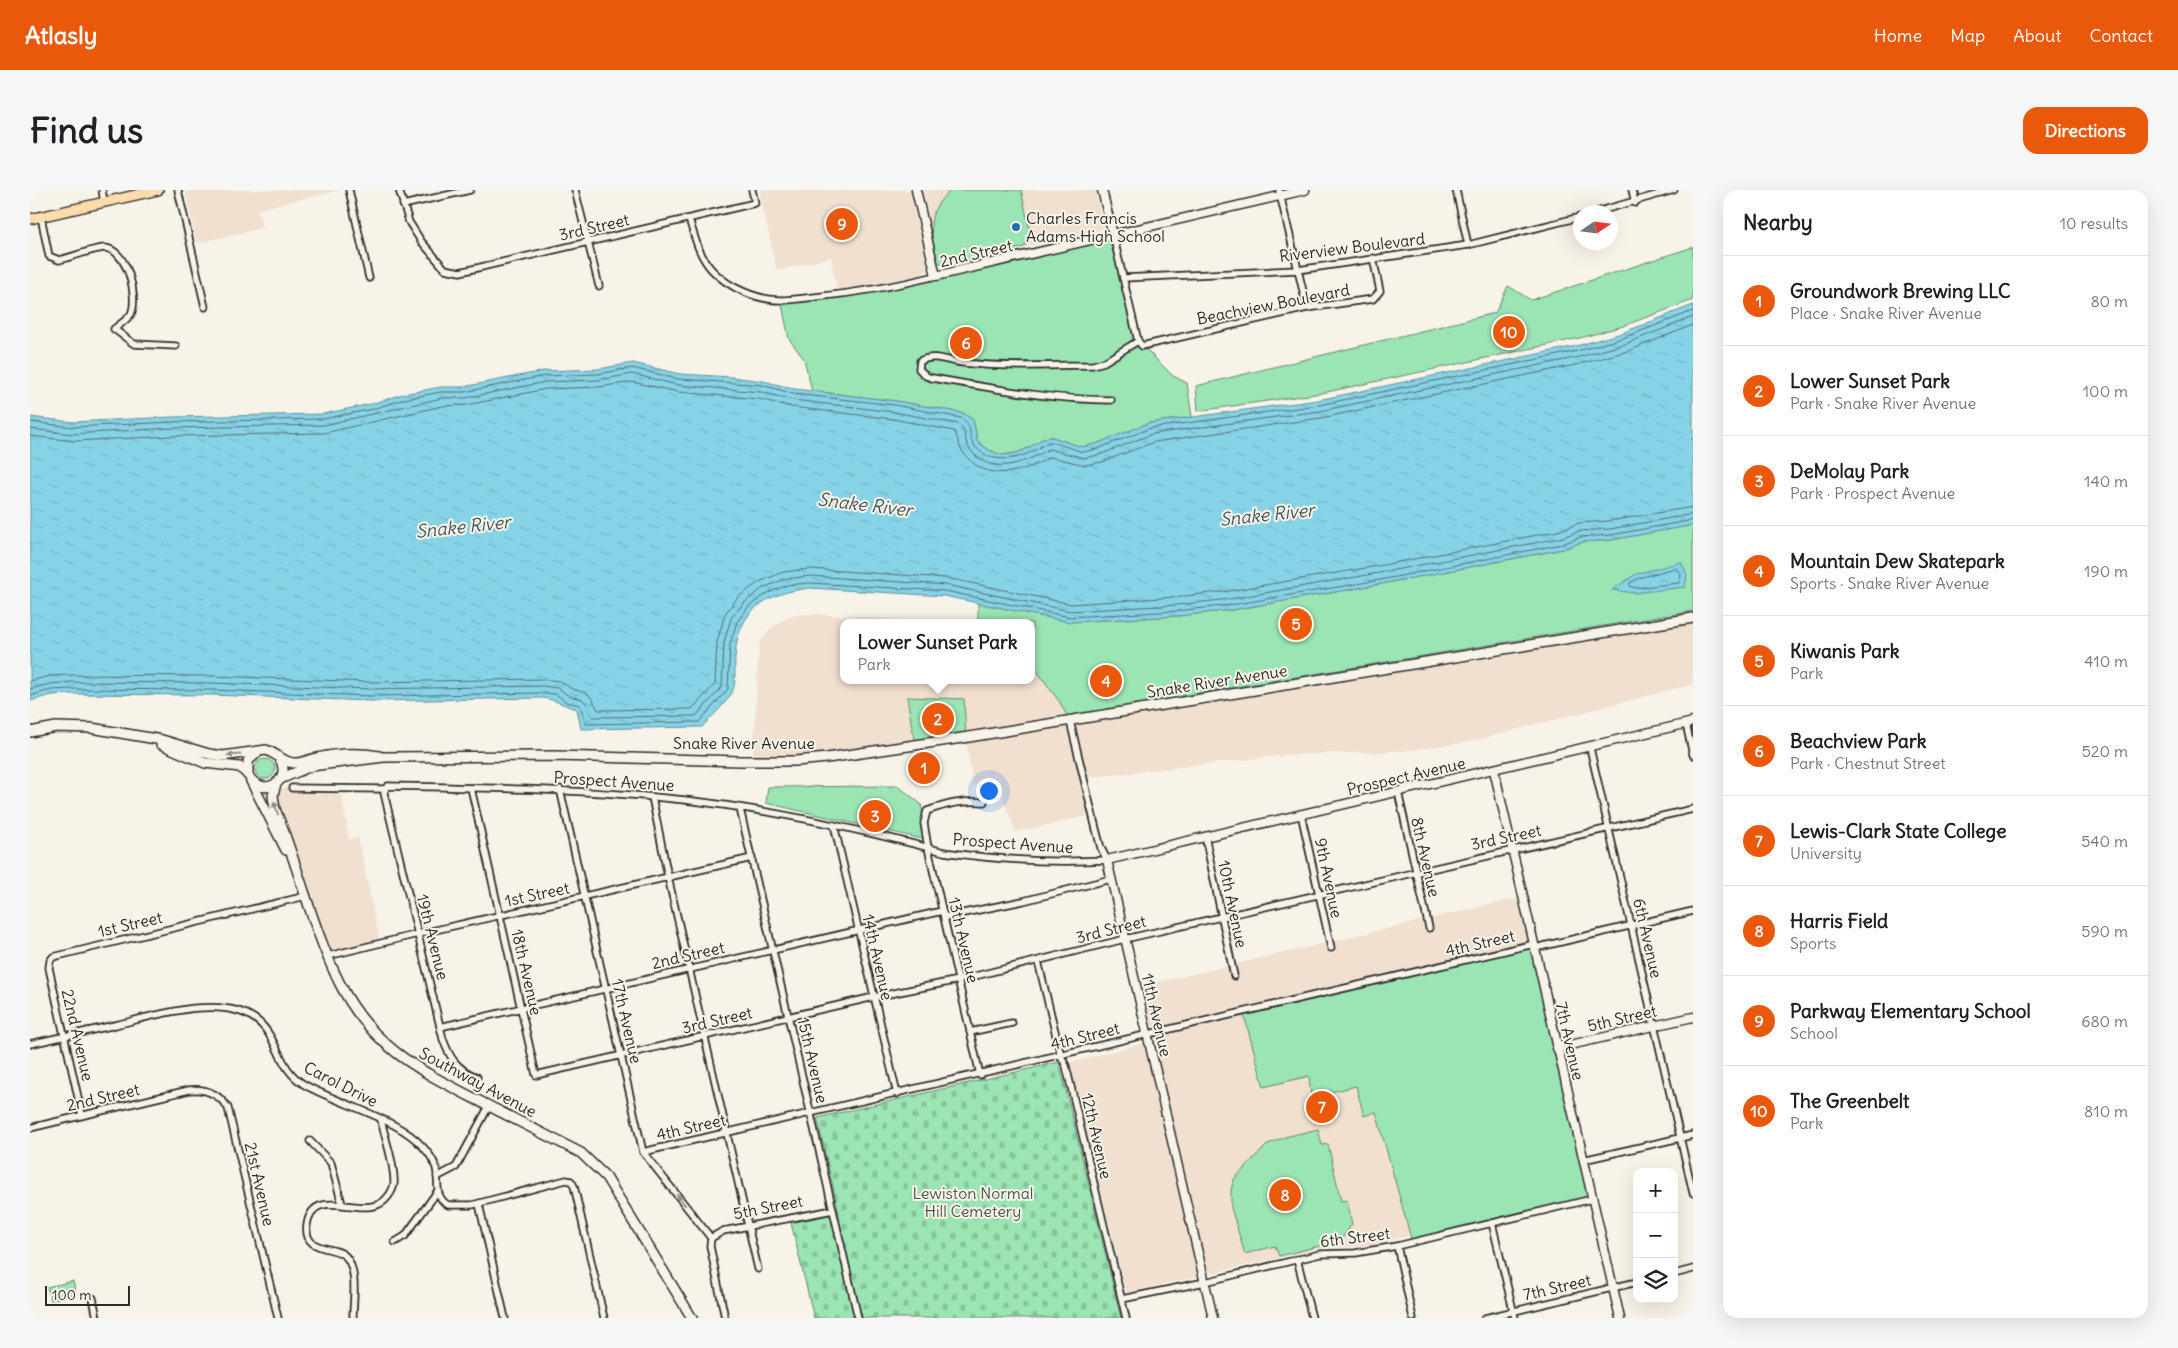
<!DOCTYPE html>
<html lang="en">
<head>
<meta charset="utf-8">
<style>
	:root { --surface:#fff; --page:#f6f6f6; --text:#202124; --muted:#757577; --line:#e0e0e0; --accent:#ea580c }
	body { margin:0; font-family:Delius,sans-serif; background:var(--page); color:var(--text) }
	.controls { position:absolute; right:15px; bottom:15px; display:grid; overflow:hidden; border-radius:10px; box-shadow:0 5px 20px #0002 }
	.controls button { width:45px; height:45px; display:grid; place-items:center; padding:0; border:0; border-bottom:1px solid var(--line); background:var(--surface); color:var(--text); font:25px sans-serif }
	.compass { position:absolute; left:1543px; top:15px; width:45px; height:45px; border-radius:50%; background:var(--surface); box-shadow:0 5px 20px #0002; rotate:77deg }
	.scale { position:absolute; left:15px; bottom:12px; width:85px; box-sizing:border-box; padding-left:5px; border:2px solid #2b2b2b; border-top:0; font-size:14px; line-height:18px; white-space:nowrap; color:#2b2b2b; -webkit-text-stroke:4px #f7f3e8; paint-order:stroke }
	.you { position:absolute; left:958px; top:600px; width:18px; height:18px; margin:-12px; border:4px solid #fff; border-radius:50%; background:#1a73e8; box-shadow:0 0 0 8px #1a73e833 }
	.badge { display:grid; place-items:center; width:32px; height:32px; border-radius:50%; background:var(--accent); color:#fff; font-size:16px; font-weight:700 }
	.pin { position:absolute; translate:-50% -50%; border:2px solid #fff; box-shadow:0 1px 5px #0006 }
	.popup { position:absolute; left:810px; top:429px; width:195px; height:65px; box-sizing:border-box; display:grid; place-content:center; border-radius:10px; background:var(--surface); filter:drop-shadow(0 1px 4px #0005); font-size:16px; white-space:nowrap; color:var(--muted) }
	.popup b { font-size:19px; color:var(--text) }
	.popup::after { content:''; position:absolute; left:50%; top:100%; margin-left:-10px; border:10px solid transparent; border-top-color:var(--surface) }
	.list { margin:0; padding:0; list-style:none }
	h2 { display:flex; justify-content:space-between; align-items:center; height:65px; margin:0; padding:0 20px; font-size:21px }
	h2 small { font-size:16px; font-weight:400; color:var(--muted) }
	.list li { display:grid; grid-template-columns:32px 1fr auto; gap:15px; align-items:center; box-sizing:border-box; height:90px; padding:0 20px; border-top:1px solid var(--line) }
	.list b { display:block; font-size:19px; white-space:nowrap }
	.list p { margin:0; font-size:16px; white-space:nowrap; color:var(--muted) }
	.list em { font-size:16px; font-style:normal; color:var(--muted) }
	.icon { flex:none; width:28px; height:28px; fill:none; stroke:currentColor; stroke-width:2; stroke-linecap:round; stroke-linejoin:round }
	.map { position:relative; flex:none; width:1663px; height:1128px; overflow:hidden; border-radius:15px }
	header { display:flex; align-items:center; gap:30px; box-sizing:border-box; height:70px; padding:0 25px; background:var(--accent); color:#fff }
	header strong { font-size:24px }
	nav { display:flex; gap:28px; margin-inline-start:auto; font-size:18px }
	.intro { display:flex; align-items:center; justify-content:space-between; box-sizing:border-box; height:120px; padding:0 30px }
	h1 { margin:0; font-size:35px }
	.button { padding:12px 22px; border-radius:15px; background:var(--accent); color:#fff; font-size:18px; font-weight:700 }
	main { display:flex; gap:30px; padding:0 30px }
	aside { flex:1; background:var(--surface); border-radius:15px; box-shadow:0 5px 20px #0002 }
	.map>svg:first-child { display:block }
	.built { fill:#f1dfcf }
	.green { fill:#9be4b3; stroke:#63886f }
	.cemetery { fill:url(#cemetery-stones); stroke:#63886f }
	.water { fill:url(#water-ripples); stroke:#62909b }
	.lines { fill:none; stroke-linecap:round; stroke-linejoin:round }
	.shore { stroke:#506e76; stroke-width:1 }
	.minor-casing { stroke:#2b2b2b; stroke-width:9 }
	.tertiary-casing { stroke:#2b2b2b; stroke-width:11 }
	.secondary-casing { stroke:#2b2b2b; stroke-width:12 }
	.primary-casing { stroke:#2b2b2b; stroke-width:12 }
	.minor { stroke:#f7f3e8; stroke-width:5.5 }
	.tertiary { stroke:#f7f3e8; stroke-width:8 }
	.secondary { stroke:#f7f3e8; stroke-width:9 }
	.primary { stroke:#fcdcac; stroke-width:9 }
	.oneway { fill:#918f8a }
	.poi-dot { fill:#1f6fb2; stroke:#f7f3e8; stroke-width:2 }
	.labels { text-anchor:middle; stroke-width:4; stroke-linejoin:round; paint-order:stroke }
	.poi-label { font-size:16px; fill:#2b2b2b; stroke:#f7f3e8; text-anchor:start }
	.street-label { font-size:16px; fill:#2b2b2b; stroke:#f7f3e8 }
	.park-label { font-size:16px; fill:#47594d; stroke:#f7f3e8 }
	.water-label { font-size:18px; font-style:italic; fill:#42555a; stroke:#f7f3e8 }
</style>
</head>
<body>
<header>
<strong>Atlasly</strong>
<nav><a>Home</a><a>Map</a><a>About</a><a>Contact</a></nav>
</header>
<div class="intro"><h1>Find us</h1><a class="button">Directions</a></div>
<main>
<div class="map">
<svg width="1663" height="1128" viewBox="0 0 1663 1128">
	<defs>
		<pattern id="cemetery-stones" width="16" height="16" patternUnits="userSpaceOnUse" patternTransform="scale(1.25)"><rect width="16" height="16" fill="#9be4b3"/><path d="M2 7V4a2 2 0 0 1 4 0v3zM10 15v-3a2 2 0 0 1 4 0v3z" fill="#86c49a"/></pattern>
		<pattern id="water-ripples" width="26" height="14" patternUnits="userSpaceOnUse" patternTransform="scale(1.25)"><rect width="26" height="14" fill="#87d3e6"/><path d="M2 4q2-2 4 0t4 0M15 11q2-2 4 0t4 0" fill="none" stroke="#75b5c5"/></pattern>
	</defs>
	<rect width="100%" height="100%" fill="#f7f3e8"/>
	<filter id="ink" filterUnits="userSpaceOnUse"><feTurbulence type="fractalNoise" baseFrequency=".02" numOctaves="2"/><feDisplacementMap in="SourceGraphic" scale="10" xChannelSelector="R" yChannelSelector="G"/><feConvolveMatrix kernelMatrix="1 2 1 2 8 2 1 2 1" color-interpolation-filters="sRGB"/></filter>
	<g filter="url(#ink)">
		<g class="built">
			<path d="M155 0H311L228 19 232 38 167 53Z"/>
			<path d="M729 0H880L898 79 893 84 855 93 807 100 801 67 747 81Z"/>
			<path d="M892 0H1065L1073 35 1072 39 915 76 908 72Z"/>
			<path d="M786 424 897 433H814V490H1002V474L1029 511 1040 531 1663 428V494L1438 552 1372 561 1256 565 1054 588 1062 625 986 642 974 611 969 592 943 596 936 548 875 557 723 571 729 453 742 437 762 425Z"/>
			<path d="M310 597 319 650 328 648 350 753 301 763 246 610 248 598Z"/>
			<path d="M1488 708 1522 859 1453 1029 1335 1056 1291 1058 1096 1103 1039 873 1125 850 1112 796Z"/>
		</g>
		<g class="green">
			<path d="M921 0H991L1001 45 994 57 915 76 908 72C901 41 893 24 921 0Z"/>
			<path d="M1083 45 1108 151 1143 186 1157 193 1162 227 1119 233 1066 254 1052 257 1022 247 1014 248 1000 257 987 263 972 265 959 260 948 252 943 230 933 223 866 211 782 201 774 169 759 149 751 110 842 100Z"/>
			<path d="M1663 57V110L1593 136 1550 148 1292 203 1168 221 1166 196 1465 123 1478 96 1501 110Z"/>
			<path d="M1663 335V421L1152 506V512L1040 531 1029 511 1002 474V433H948V413L1039 432 1148 426 1202 420 1351 394 1533 359 1552 352 1581 350Z"/>
			<path d="M877 507 934 509 936 548 884 550Z"/>
			<circle cx="235" cy="579" r="10"/>
			<path d="M868 596 891 614 897 650 736 613 738 597Z"/>
			<path d="M1504 754 1562 1009 1382 1052 1346 922 1334 926 1326 896 1281 907 1279 886 1234 897 1213 822Z"/>
			<path d="M1288 939 1292 955 1298 954 1311 1011 1317 1010 1322 1034 1310 1051 1249 1066 1245 1056 1215 1064 1201 1018V1000L1204 989 1238 954 1255 947Z"/>
			<path d="M43 1091 46 1104 21 1110 17 1097Z"/>
		</g>
		<path class="cemetery" d="M1029 872 1091 1128H784L761 1033 809 1023 787 928Z"/>
		<g class="water">
			<path d="M1663 115V335L1581 350 1552 352 1533 359 1351 394 1202 420 1148 426 1039 432 914 406 780 398C736 403 707 420 705 468 704 477 707 494 702 502 697 513 681 527 672 537L551 539 547 519C534 516 525 509 512 508L341 511 181 505 40 504 22 505 0 511V227L43 232 142 227 293 224 341 214 373 204 411 197H433L514 181 568 179 603 173 650 184 702 187 733 191 765 199 866 211 933 223 943 230 948 252 959 260 972 265 987 263 1000 257 1014 248 1022 247 1052 257 1066 254 1119 233 1288 210 1546 156 1592 143Z"/>
			<path d="M1651 372 1657 384 1655 397 1605 403 1582 400 1606 384Z"/>
		</g>
		<g class="lines">
			<g class="shore">
				<path d="M0 232 43 237 142 232 293 229 343 219 374 209 411 202H434L514 186 568 184 602 178 649 189 732 195 764 204 865 215 931 228C944 236 937 244 944 255 957 273 984 271 1001 262 1009 259 1013 253 1022 252L1053 262 1067 259 1121 238 1289 215 1547 161 1593 148 1663 121"/>
				<path d="M0 239 43 244 142 238 294 235 412 208H435L515 192 568 190 602 184 648 195 731 202 763 210 864 222 928 234C936 239 934 250 939 258 959 288 995 273 1019 259L1054 268 1069 265 1122 244 1290 221 1549 167 1595 154 1663 127"/>
				<path d="M0 246 44 251 142 246 294 243 412 216 437 215 516 199 569 197 602 192 648 202 729 209 762 217 863 229 924 241C928 247 928 256 933 262 955 294 993 283 1020 267L1055 275 1072 272 1124 252 1291 228 1550 174 1598 161 1663 135"/>
				<path d="M1646 378 1651 385 1649 393 1605 398 1600 396V393L1609 388Z"/>
				<path d="M0 491 20 486 41 485 181 486 341 492 513 489 530 491 542 499 556 503 562 508 568 520 662 519 685 494 687 452 695 424 708 407 729 392 753 382 780 379 917 388 1041 414 1146 407 1199 401 1348 376 1528 341 1549 333 1579 331 1663 317"/>
				<path d="M0 499 20 494 41 492 181 493 341 499 513 496 528 498 539 506 552 509 557 514 562 527 666 526 692 497 694 452 701 428 714 413 733 398 755 389 780 386 916 395 1040 421 1147 415 1200 409 1349 383 1530 348 1550 341 1580 339 1663 324"/>
				<path d="M0 506 21 500 41 499 181 500 341 506 512 503 526 504 536 512 550 515 556 534 669 532 698 499 700 453 707 432 719 416 738 403 757 395 780 393 915 401 1040 427 1147 421 1201 415 1350 390 1532 354 1551 347 1581 345 1663 330"/>
			</g>
			<defs>
				<g id="minor">
					<path d="M72 0 74 12"/>
					<path d="M148 0 175 117"/>
					<path d="M319 0 339 88"/>
					<path d="M369 0 379 32 391 51 415 79 430 82 725 13 722 0"/>
					<path d="M545 0 569 96"/>
					<path d="M1249 0 1277 118"/>
					<path d="M1426 0 1438 55"/>
					<path d="M1602 0 1605 13"/>
					<path d="M373 15 440 0"/>
					<path d="M1566 22 1644 0"/>
					<path d="M11 27 19 66 29 70C42 67 62 59 74 58 97 58 109 107 101 124 97 130 89 135 84 139L104 154 146 156"/>
					<path d="M659 29C665 48 669 66 682 80 699 98 727 110 751 110 762 110 774 108 785 107 826 103 866 96 906 86"/>
					<path d="M1093 88 1268 80 1438 55 1550 27"/>
					<path d="M1108 151 1112 156 1277 118 1343 109 1350 101 1343 68"/>
					<path d="M1081 210C1021 210 962 198 902 188L896 186 889 179 890 171C904 163 919 172 934 173 977 178 1021 175 1063 175L1074 172 1108 151 1083 45"/>
					<path d="M1656 534 1663 565"/>
					<path d="M1560 558 1663 1003"/>
					<path d="M262 598 355 599 358 596C457 598 556 599 655 610 743 620 829 639 914 662 968 670 1022 673 1077 670L1071 658 1066 639 1040 531"/>
					<path d="M441 598 506 885 844 807 929 790 1095 749 1663 619"/>
					<path d="M355 599 354 603 413 849C420 869 427 879 447 887"/>
					<path d="M530 599 613 962 681 1048"/>
					<path d="M1368 602 1399 738"/>
					<path d="M622 607 638 687 728 1079"/>
					<path d="M710 619 828 1128"/>
					<path d="M1271 624 1301 758"/>
					<path d="M804 635 867 904"/>
					<path d="M1175 646 1204 786"/>
					<path d="M914 727 993 711 1081 689"/>
					<path d="M1505 758 1663 721"/>
					<path d="M298 766 388 744 722 668"/>
					<path d="M1008 771 1031 866 1036 876 1096 1128"/>
					<path d="M410 837 912 721"/>
					<path d="M940 842 982 833"/>
					<path d="M0 854C28 848 57 841 85 835 124 826 190 804 225 829 249 846 247 879 275 895 307 913 359 926 386 950 395 958 403 967 406 978 410 992 403 1006 418 1015H442L536 990 541 991 544 996 574 1128"/>
					<path d="M950 885 898 658 894 633 897 621C917 614 932 610 954 612"/>
					<path d="M52 925 19 778 20 771 23 767 276 706"/>
					<path d="M0 938 159 900C176 898 189 904 198 918L248 1128"/>
					<path d="M280 951 301 973 312 1014"/>
					<path d="M613 962 1504 754"/>
					<path d="M1553 970 1663 945"/>
					<path d="M407 987 426 977 459 916"/>
					<path d="M449 1014 475 1128"/>
					<path d="M1462 1033 1485 1128"/>
					<path d="M681 1048 693 1041 803 1020"/>
					<path d="M681 1048 680 1056 695 1128"/>
					<path d="M365 1052 375 1046 407 1002"/>
					<path d="M1367 1056 1383 1128"/>
					<path d="M1267 1069 1282 1128"/>
					<path d="M1644 1084 1663 1079"/>
					<path d="M63 1108 67 1128"/>
					<path d="M1092 1109 1175 1092 1290 1064 1325 1063 1367 1056 1562 1009"/>
					<path d="M323 1128C323 1110 328 1083 317 1068 308 1054 273 1065 277 1035 283 993 334 1031 355 1010 360 1005 363 1000 364 994 365 975 355 948 351 930"/>
					<path d="M1455 1128 1607 1092"/>
				</g>
				<g id="tertiary">
					<path d="M886 0 906 86 1275 0"/>
					<path d="M1072 0 1083 45"/>
					<path d="M1464 580 1590 1128"/>
					<path d="M1527 858 1663 827"/>
					<path d="M1183 1128 1077 670 1663 532"/>
				</g>
				<g id="secondary">
					<path d="M0 542 26 537 61 538 132 550 179 564 193 566 236 560C246 563 254 573 264 573 272 574 279 569 287 568 308 563 327 562 349 566"/>
					<path d="M131 554 175 573 210 577 218 585"/>
					<path d="M228 562 218 571V585C233 610 264 591 249 567"/>
					<path d="M250 589 281 576 354 567 526 566 711 571H766L797 568 939 547 1663 428"/>
					<path d="M221 591 256 660"/>
					<path d="M246 593 243 606 245 619C268 675 282 737 309 792 343 860 393 882 457 915 488 931 520 947 551 963L576 987 662 1128"/>
				</g>
				<path id="primary" d="M0 29 128 0"/>
			</defs>
			<use href="#minor" class="minor-casing"/>
			<use href="#tertiary" class="tertiary-casing"/>
			<use href="#secondary" class="secondary-casing"/>
			<use href="#primary" class="primary-casing"/>
			<use href="#minor" class="minor"/>
			<use href="#tertiary" class="tertiary"/>
			<use href="#secondary" class="secondary"/>
			<use href="#primary" class="primary"/>
		</g>
		<defs><path id="oneway-solid" d="M-6-.8H1V-3.2L6.5 0L1 3.2V.8H-6Z" transform="scale(1.25)"/></defs>
		<g class="oneway">
			<use href="#oneway-solid" transform="translate(204 565) rotate(176)"/>
			<use href="#oneway-solid" transform="translate(246 618) rotate(-107)"/>
			<use href="#oneway-solid" transform="translate(651 1010) rotate(-128)"/>
		</g>
	</g>
	<circle class="poi-dot" cx="986" cy="37" r="5"/>
	<g class="labels">
		<g class="poi-label">
			<text x="996" y="34">Charles Francis<tspan x="996" dy="18">Adams High School</tspan></text>
		</g>
		<g class="street-label">
			<text transform="translate(564 37) rotate(-13)" y="6">3rd Street</text>
			<text transform="translate(1322 57) rotate(-7)" y="6">Riverview Boulevard</text>
			<text transform="translate(946 63) rotate(-13)" y="6">2nd Street</text>
			<text transform="translate(1243 114) rotate(-11)" y="6">Beachview Boulevard</text>
			<text transform="translate(1187 491) rotate(-9)" y="6">Snake River Avenue</text>
			<text x="714" y="559">Snake River Avenue</text>
			<text transform="translate(1376 586) rotate(-13)" y="6">Prospect Avenue</text>
			<text transform="translate(584 591) rotate(4)" y="6">Prospect Avenue</text>
			<text transform="translate(1476 647) rotate(-12)" y="6">3rd Street</text>
			<text transform="translate(983 653) rotate(4)" y="6">Prospect Avenue</text>
			<text transform="translate(1396 667) rotate(77)" y="6">8th Avenue</text>
			<text transform="translate(1299 688) rotate(78)" y="6">9th Avenue</text>
			<text transform="translate(507 704) rotate(-12)" y="6">1st Street</text>
			<text transform="translate(1203 714) rotate(78)" y="6">10th Avenue</text>
			<text transform="translate(100 734) rotate(-13)" y="6">1st Street</text>
			<text transform="translate(1081 739) rotate(-14)" y="6">3rd Street</text>
			<text transform="translate(403 747) rotate(76)" y="6">19th Avenue</text>
			<text transform="translate(1618 748) rotate(77)" y="6">6th Avenue</text>
			<text transform="translate(934 750) rotate(77)" y="6">13th Avenue</text>
			<text transform="translate(1450 753) rotate(-13)" y="6">4th Street</text>
			<text transform="translate(658 765) rotate(-13)" y="6">2nd Street</text>
			<text transform="translate(848 767) rotate(77)" y="6">14th Avenue</text>
			<text transform="translate(497 782) rotate(77)" y="6">18th Avenue</text>
			<text transform="translate(1127 825) rotate(77)" y="6">11th Avenue</text>
			<text transform="translate(1592 828) rotate(-13)" y="6">5th Street</text>
			<text transform="translate(687 830) rotate(-13)" y="6">3rd Street</text>
			<text transform="translate(597 831) rotate(77)" y="6">17th Avenue</text>
			<text transform="translate(48 845) rotate(77)" y="6">22nd Avenue</text>
			<text transform="translate(1055 846) rotate(-14)" y="6">4th Street</text>
			<text transform="translate(1540 851) rotate(77)" y="6">7th Avenue</text>
			<text transform="translate(783 870) rotate(77)" y="6">15th Avenue</text>
			<text transform="translate(448 892) rotate(28)" y="6">Southway Avenue</text>
			<text transform="translate(311 894) rotate(27)" y="6">Carol Drive</text>
			<text transform="translate(73 907) rotate(-13)" y="6">2nd Street</text>
			<text transform="translate(661 937) rotate(-13)" y="6">4th Street</text>
			<text transform="translate(1067 946) rotate(77)" y="6">12th Avenue</text>
			<text transform="translate(230 994) rotate(77)" y="6">21st Avenue</text>
			<text transform="translate(738 1017) rotate(-11)" y="6">5th Street</text>
			<text transform="translate(1325 1047) rotate(-7)" y="6">6th Street</text>
			<text transform="translate(1527 1097) rotate(-13)" y="6">7th Street</text>
		</g>
		<g class="park-label">
			<text x="943" y="1009">Lewiston Normal<tspan x="943" dy="18">Hill Cemetery</tspan></text>
		</g>
		<g class="water-label">
			<text transform="translate(835 315) rotate(7)" y="6">Snake River</text>
			<text transform="translate(1237 325) rotate(-6)" y="6">Snake River</text>
			<text transform="translate(433 337) rotate(-6)" y="6">Snake River</text>
		</g>
	</g>
</svg>
<div class="controls">
<button>+</button>
<button>−</button>
<button><svg class="icon" aria-label="layers" viewBox="0 0 24 24"><path d="M12 4l9 5-9 5-9-5zM3 14l9 5 9-5"/></svg></button>
</div>
<svg class="compass" viewBox="-18 -18 36 36"><path d="M0-13l5 13h-10z" fill="#e53935"/><path d="M0 13l5-13h-10z" fill="#757577"/></svg>
<div class="scale">100 m</div>
<div class="you"></div>
<div class="pin badge" style="left:894px;top:578px">1</div>
<div class="pin badge" style="left:908px;top:529px">2</div>
<div class="popup"><b>Lower Sunset Park</b>Park</div>
<div class="pin badge" style="left:845px;top:626px">3</div>
<div class="pin badge" style="left:1076px;top:491px">4</div>
<div class="pin badge" style="left:1266px;top:434px">5</div>
<div class="pin badge" style="left:936px;top:153px">6</div>
<div class="pin badge" style="left:1292px;top:917px">7</div>
<div class="pin badge" style="left:1255px;top:1005px">8</div>
<div class="pin badge" style="left:812px;top:34px">9</div>
<div class="pin badge" style="left:1479px;top:142px">10</div>
</div>
<aside>
<h2>Nearby<small>10 results</small></h2>
<ul class="list">
<li><span class="badge">1</span><div><b>Groundwork Brewing LLC</b><p>Place · Snake River Avenue</p></div><em>80 m</em></li>
<li><span class="badge">2</span><div><b>Lower Sunset Park</b><p>Park · Snake River Avenue</p></div><em>100 m</em></li>
<li><span class="badge">3</span><div><b>DeMolay Park</b><p>Park · Prospect Avenue</p></div><em>140 m</em></li>
<li><span class="badge">4</span><div><b>Mountain Dew Skatepark</b><p>Sports · Snake River Avenue</p></div><em>190 m</em></li>
<li><span class="badge">5</span><div><b>Kiwanis Park</b><p>Park</p></div><em>410 m</em></li>
<li><span class="badge">6</span><div><b>Beachview Park</b><p>Park · Chestnut Street</p></div><em>520 m</em></li>
<li><span class="badge">7</span><div><b>Lewis-Clark State College</b><p>University</p></div><em>540 m</em></li>
<li><span class="badge">8</span><div><b>Harris Field</b><p>Sports</p></div><em>590 m</em></li>
<li><span class="badge">9</span><div><b>Parkway Elementary School</b><p>School</p></div><em>680 m</em></li>
<li><span class="badge">10</span><div><b>The Greenbelt</b><p>Park</p></div><em>810 m</em></li>
</ul>
</aside>
</main>
</body>
</html>
